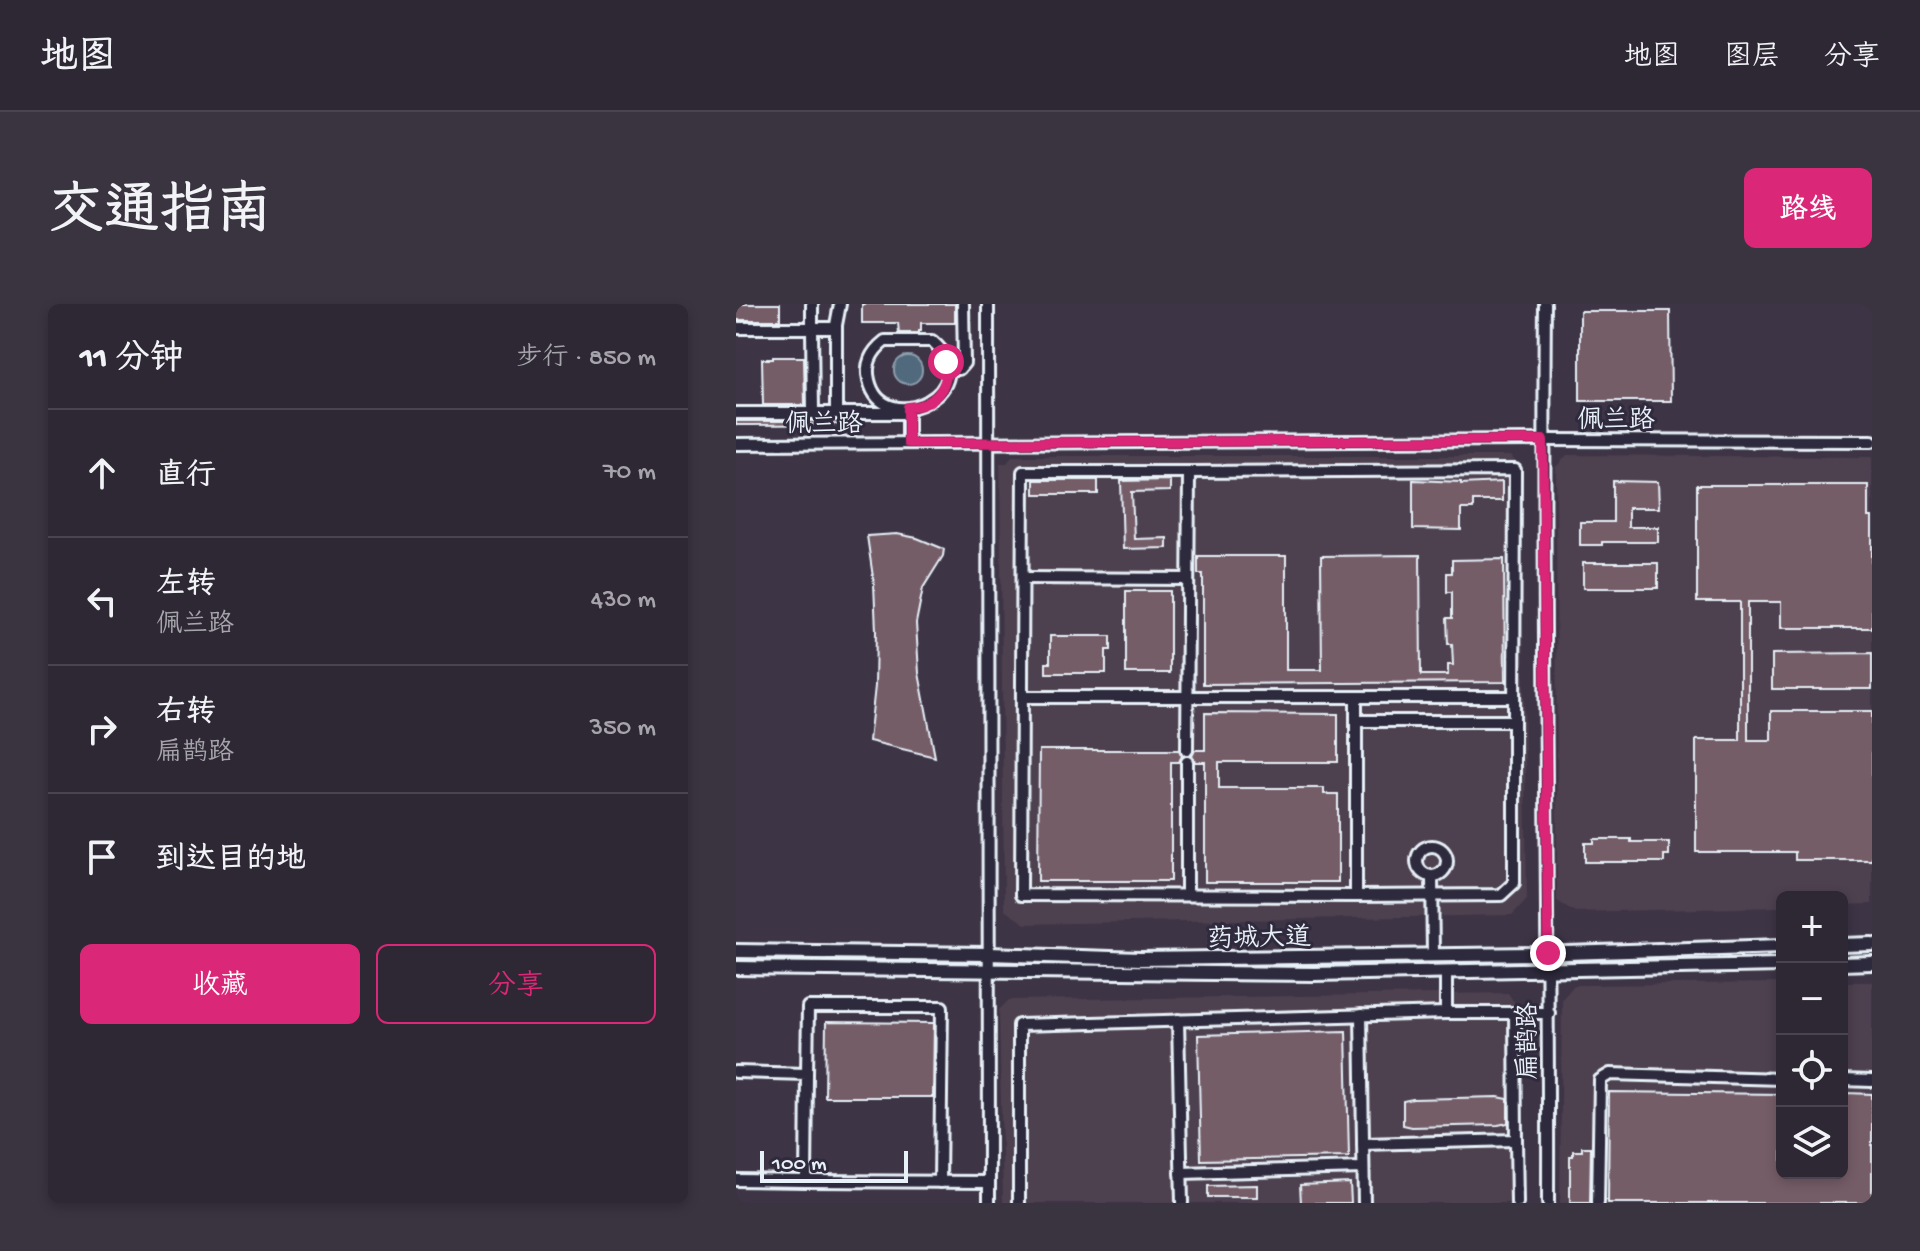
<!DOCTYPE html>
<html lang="zh">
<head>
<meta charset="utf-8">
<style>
	:root { --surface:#2e2734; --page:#3a3340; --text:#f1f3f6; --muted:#a7a5ac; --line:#49444f; --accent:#db2777 }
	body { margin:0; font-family:"Gochi Hand","LXGW WenKai TC",sans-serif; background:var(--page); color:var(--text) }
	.controls { position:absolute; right:24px; bottom:24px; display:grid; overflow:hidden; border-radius:12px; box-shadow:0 4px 12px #0003 }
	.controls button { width:72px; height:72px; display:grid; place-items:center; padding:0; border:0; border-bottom:2px solid var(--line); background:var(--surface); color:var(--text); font:40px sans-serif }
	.scale { position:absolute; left:24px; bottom:20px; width:148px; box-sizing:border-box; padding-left:8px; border:4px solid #e8f1f8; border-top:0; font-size:22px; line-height:28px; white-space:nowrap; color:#e8f1f8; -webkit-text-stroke:6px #2f2a3d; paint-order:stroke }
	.stop { position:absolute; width:24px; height:24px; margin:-18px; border:6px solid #db2777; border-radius:50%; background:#fff }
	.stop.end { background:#db2777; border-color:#fff; box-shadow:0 2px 8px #0008 }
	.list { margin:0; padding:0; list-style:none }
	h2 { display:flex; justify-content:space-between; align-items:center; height:104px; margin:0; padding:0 32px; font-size:34px }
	h2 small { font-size:26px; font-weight:400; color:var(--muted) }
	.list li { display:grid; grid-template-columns:52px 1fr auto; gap:24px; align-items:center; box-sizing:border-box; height:128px; padding:0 32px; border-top:2px solid var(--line) }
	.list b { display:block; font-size:30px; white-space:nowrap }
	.list p { margin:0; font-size:26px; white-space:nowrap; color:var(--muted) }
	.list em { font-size:26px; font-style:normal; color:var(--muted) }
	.actions { display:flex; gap:16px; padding:24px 32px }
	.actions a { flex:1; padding:18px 0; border:2px solid var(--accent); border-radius:12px; text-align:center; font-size:28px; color:var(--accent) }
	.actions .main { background:var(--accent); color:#fff }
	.icon { flex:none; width:44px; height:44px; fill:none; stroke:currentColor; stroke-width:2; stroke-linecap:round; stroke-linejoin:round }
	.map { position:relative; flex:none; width:1136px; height:899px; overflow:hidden; border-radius:12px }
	header { display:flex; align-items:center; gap:48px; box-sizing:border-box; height:112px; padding:0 40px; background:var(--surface); border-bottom:2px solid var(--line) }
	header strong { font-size:38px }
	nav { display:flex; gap:44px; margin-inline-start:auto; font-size:28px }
	.intro { display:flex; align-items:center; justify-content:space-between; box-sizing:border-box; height:192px; padding:0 48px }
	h1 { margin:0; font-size:56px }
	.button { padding:20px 36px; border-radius:12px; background:var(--accent); color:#fff; font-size:28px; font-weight:700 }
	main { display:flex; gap:48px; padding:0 48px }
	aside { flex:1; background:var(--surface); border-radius:12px; box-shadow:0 4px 12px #0003 }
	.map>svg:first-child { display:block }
	.built { fill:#4e404f }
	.water { fill:#51697c; stroke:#8d9fae; stroke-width:2 }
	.building { fill:#755d67; stroke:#e8f1f8; stroke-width:2 }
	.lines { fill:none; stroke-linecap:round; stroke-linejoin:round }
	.minor-casing { stroke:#e8f1f8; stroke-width:16 }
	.major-casing { stroke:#e8f1f8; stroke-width:18 }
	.minor { stroke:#2f2a3d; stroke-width:10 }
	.major { stroke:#2f2a3d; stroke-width:12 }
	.route { stroke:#db2777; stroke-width:10 }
	.labels { text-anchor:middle; stroke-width:6; stroke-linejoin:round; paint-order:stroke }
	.street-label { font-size:26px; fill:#e8f1f8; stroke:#2f2a3d }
</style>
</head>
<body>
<header>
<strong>地图</strong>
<nav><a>地图</a><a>图层</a><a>分享</a></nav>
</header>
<div class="intro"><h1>交通指南</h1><a class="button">路线</a></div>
<main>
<aside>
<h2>11 分钟<small>步行 · 850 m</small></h2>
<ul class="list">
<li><svg class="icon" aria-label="ahead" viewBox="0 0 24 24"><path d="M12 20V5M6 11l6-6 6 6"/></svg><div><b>直行</b></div><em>70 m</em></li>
<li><svg class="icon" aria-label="left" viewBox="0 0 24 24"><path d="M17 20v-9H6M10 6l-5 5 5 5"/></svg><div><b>左转</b><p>佩兰路</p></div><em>430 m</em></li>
<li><svg class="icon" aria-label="right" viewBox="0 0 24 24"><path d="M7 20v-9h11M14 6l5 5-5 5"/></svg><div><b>右转</b><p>扁鹊路</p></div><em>350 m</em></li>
<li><svg class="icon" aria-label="arrive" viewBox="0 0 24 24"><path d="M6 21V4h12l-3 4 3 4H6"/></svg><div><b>到达目的地</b></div></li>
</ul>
<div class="actions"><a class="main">收藏</a><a>分享</a></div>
</aside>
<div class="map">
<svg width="1136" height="899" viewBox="0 0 1136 899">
	<rect width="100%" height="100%" fill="#3d3445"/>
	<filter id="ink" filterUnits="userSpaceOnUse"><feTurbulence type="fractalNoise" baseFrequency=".0125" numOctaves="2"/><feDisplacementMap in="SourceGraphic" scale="16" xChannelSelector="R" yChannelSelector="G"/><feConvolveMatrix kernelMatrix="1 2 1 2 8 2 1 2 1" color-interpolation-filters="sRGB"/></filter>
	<g filter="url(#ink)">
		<g class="built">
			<path d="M831 151 1136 153V600L1106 601V593H1046V603L839 608 821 597 820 163Z"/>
			<path d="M276 152H774L785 163 791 595 776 611 289 620 268 606 264 159H271Z"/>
			<path d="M1106 678H1136V899H824L826 695 838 681 1046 679V869H1106Z"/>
			<path d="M772 689 783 705 786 899H267L263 706 273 696Z"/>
		</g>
		<circle class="water" cx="172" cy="66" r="14"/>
		<g class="building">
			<rect x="0" y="0" width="44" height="16"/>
			<path d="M126 0H219V19H185V27H183V29H163L162 19H126Z"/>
			<path d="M844 7H934L935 97H844Z"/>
			<path d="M37 53H68L69 101H27L26 55H37Z"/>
			<path d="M0 117H120V120L16 121H0Z"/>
			<rect x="298" y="176" width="64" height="14"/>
			<path d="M434 176V187L396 188 398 235 431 234V244L387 245 385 177Z"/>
			<path d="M677 176 725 178V180L766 178V197H737V205H725V226L677 225Z"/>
			<path d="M877 177 922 178 923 204H892V223H922V238H866V241H844V218H877Z"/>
			<path d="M961 181H1132V213H1136V324H1045V298H1012V436H1035V407H1136V556H1059V548H960V436H1004V298H961Z"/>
			<path d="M161 230 181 234 208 245 207 252 187 284 180 319 183 369 199 453 133 437 139 382 140 327 138 280 131 232Z"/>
			<path d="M684 251 685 371H712V361H717L716 340H712L711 314H716V288H711V269H716V256L768 255 769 378 467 380V270H462V252H550V366H586L585 252Z"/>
			<rect x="847" y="259" width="75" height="25"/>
			<rect x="390" y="287" width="44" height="82"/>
			<path d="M314 332H375V346H370V369H310V359H314Z"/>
			<path d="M1136 349V385H1036V350Z"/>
			<path d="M469 409 602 410V458H483V484H588V490H602V578H469V458H459L456 452 459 446H469Z"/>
			<path d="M303 446H443L446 452 443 458H435V577H302Z"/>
			<path d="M858 535H895V538H933V551H928V558H849V539H858Z"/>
			<path d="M90 718 198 719 197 793H89Z"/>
			<path d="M610 727 613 853 465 856 462 731Z"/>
			<path d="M873 788 1046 790V869H1106V791H1111V789L1136 790V899H872Z"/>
			<path d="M762 793 772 795V819L762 821 676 823 667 821V797L677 795Z"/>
			<path d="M846 843H855L854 899H834V852H837V847H846Z"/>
			<path d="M614 879 615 899H565L564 881Z"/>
			<path d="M521 881V893H472V882Z"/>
		</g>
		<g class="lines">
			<defs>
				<g id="minor">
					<path d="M76 0V24H100"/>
					<path d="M252 0 253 899"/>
					<path d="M809 0C806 300 813 599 812 899"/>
					<path d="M0 24H76L77 109"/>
					<path d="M149 37H196C253 85 147 138 133 76 129 60 136 47 149 37Z"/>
					<path d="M211 65H223L228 59 227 0"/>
					<path d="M172 105V139"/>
					<path d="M0 109H170"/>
					<path d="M100 109V21L104 0"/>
					<path d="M0 140 807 136 1136 137"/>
					<path d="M453 168 779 166 778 417"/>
					<path d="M287 274 452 275"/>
					<path d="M286 393H778"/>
					<path d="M620 393V417"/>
					<path d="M620 417H778V579L765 591 620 592Z"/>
					<path d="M451 446 453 168H287L285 591 620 592"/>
					<circle cx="696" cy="557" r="15"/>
					<path d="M696 572 697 651"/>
					<path d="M451 591V458"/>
					<path d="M710 668V709H813"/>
					<path d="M625 711 628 899"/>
					<path d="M442 716 446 899"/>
					<path d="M0 768 71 770 70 877 0 876"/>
					<path d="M71 770 72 703H206L204 878"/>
					<path d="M1106 776 1136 777"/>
					<path d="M780 836 781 899"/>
					<path d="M627 840 780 836 779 709"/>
					<path d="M445 869 627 864"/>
					<path d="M70 877 253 878"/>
					<path d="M283 899V721L710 709"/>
					<path d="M862 899 864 776 874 770 1046 775"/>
				</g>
				<g id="major">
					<path d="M1106 641 1136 640"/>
					<path d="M0 647 252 650 404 655 800 650 1046 642"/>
					<path d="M1106 660 1136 659"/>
					<path d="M0 664 578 670 1046 661"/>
				</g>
			</defs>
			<use href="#minor" class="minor-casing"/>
			<use href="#major" class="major-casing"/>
			<use href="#minor" class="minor"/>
			<use href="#major" class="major"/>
		</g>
	</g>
	<g class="lines" filter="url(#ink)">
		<path class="route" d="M210 58C214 84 197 103 172 103V139L807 136 812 649"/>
	</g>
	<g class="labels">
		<g class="street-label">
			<text x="880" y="123">佩兰路</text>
			<text x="88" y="127">佩兰路</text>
			<text transform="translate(523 632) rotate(-1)" y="9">药城大道</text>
			<text transform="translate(790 737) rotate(-90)" y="9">扁鹊路</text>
		</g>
	</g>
</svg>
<div class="controls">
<button>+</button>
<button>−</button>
<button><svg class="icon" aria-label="locate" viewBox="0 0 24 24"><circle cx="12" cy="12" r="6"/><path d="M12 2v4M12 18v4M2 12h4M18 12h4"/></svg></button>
<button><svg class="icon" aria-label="layers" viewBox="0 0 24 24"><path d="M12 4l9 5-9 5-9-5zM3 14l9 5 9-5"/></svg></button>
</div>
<div class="scale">100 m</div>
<div class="stop" style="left:210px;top:58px"></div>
<div class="stop end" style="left:812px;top:649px"></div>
</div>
</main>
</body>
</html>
